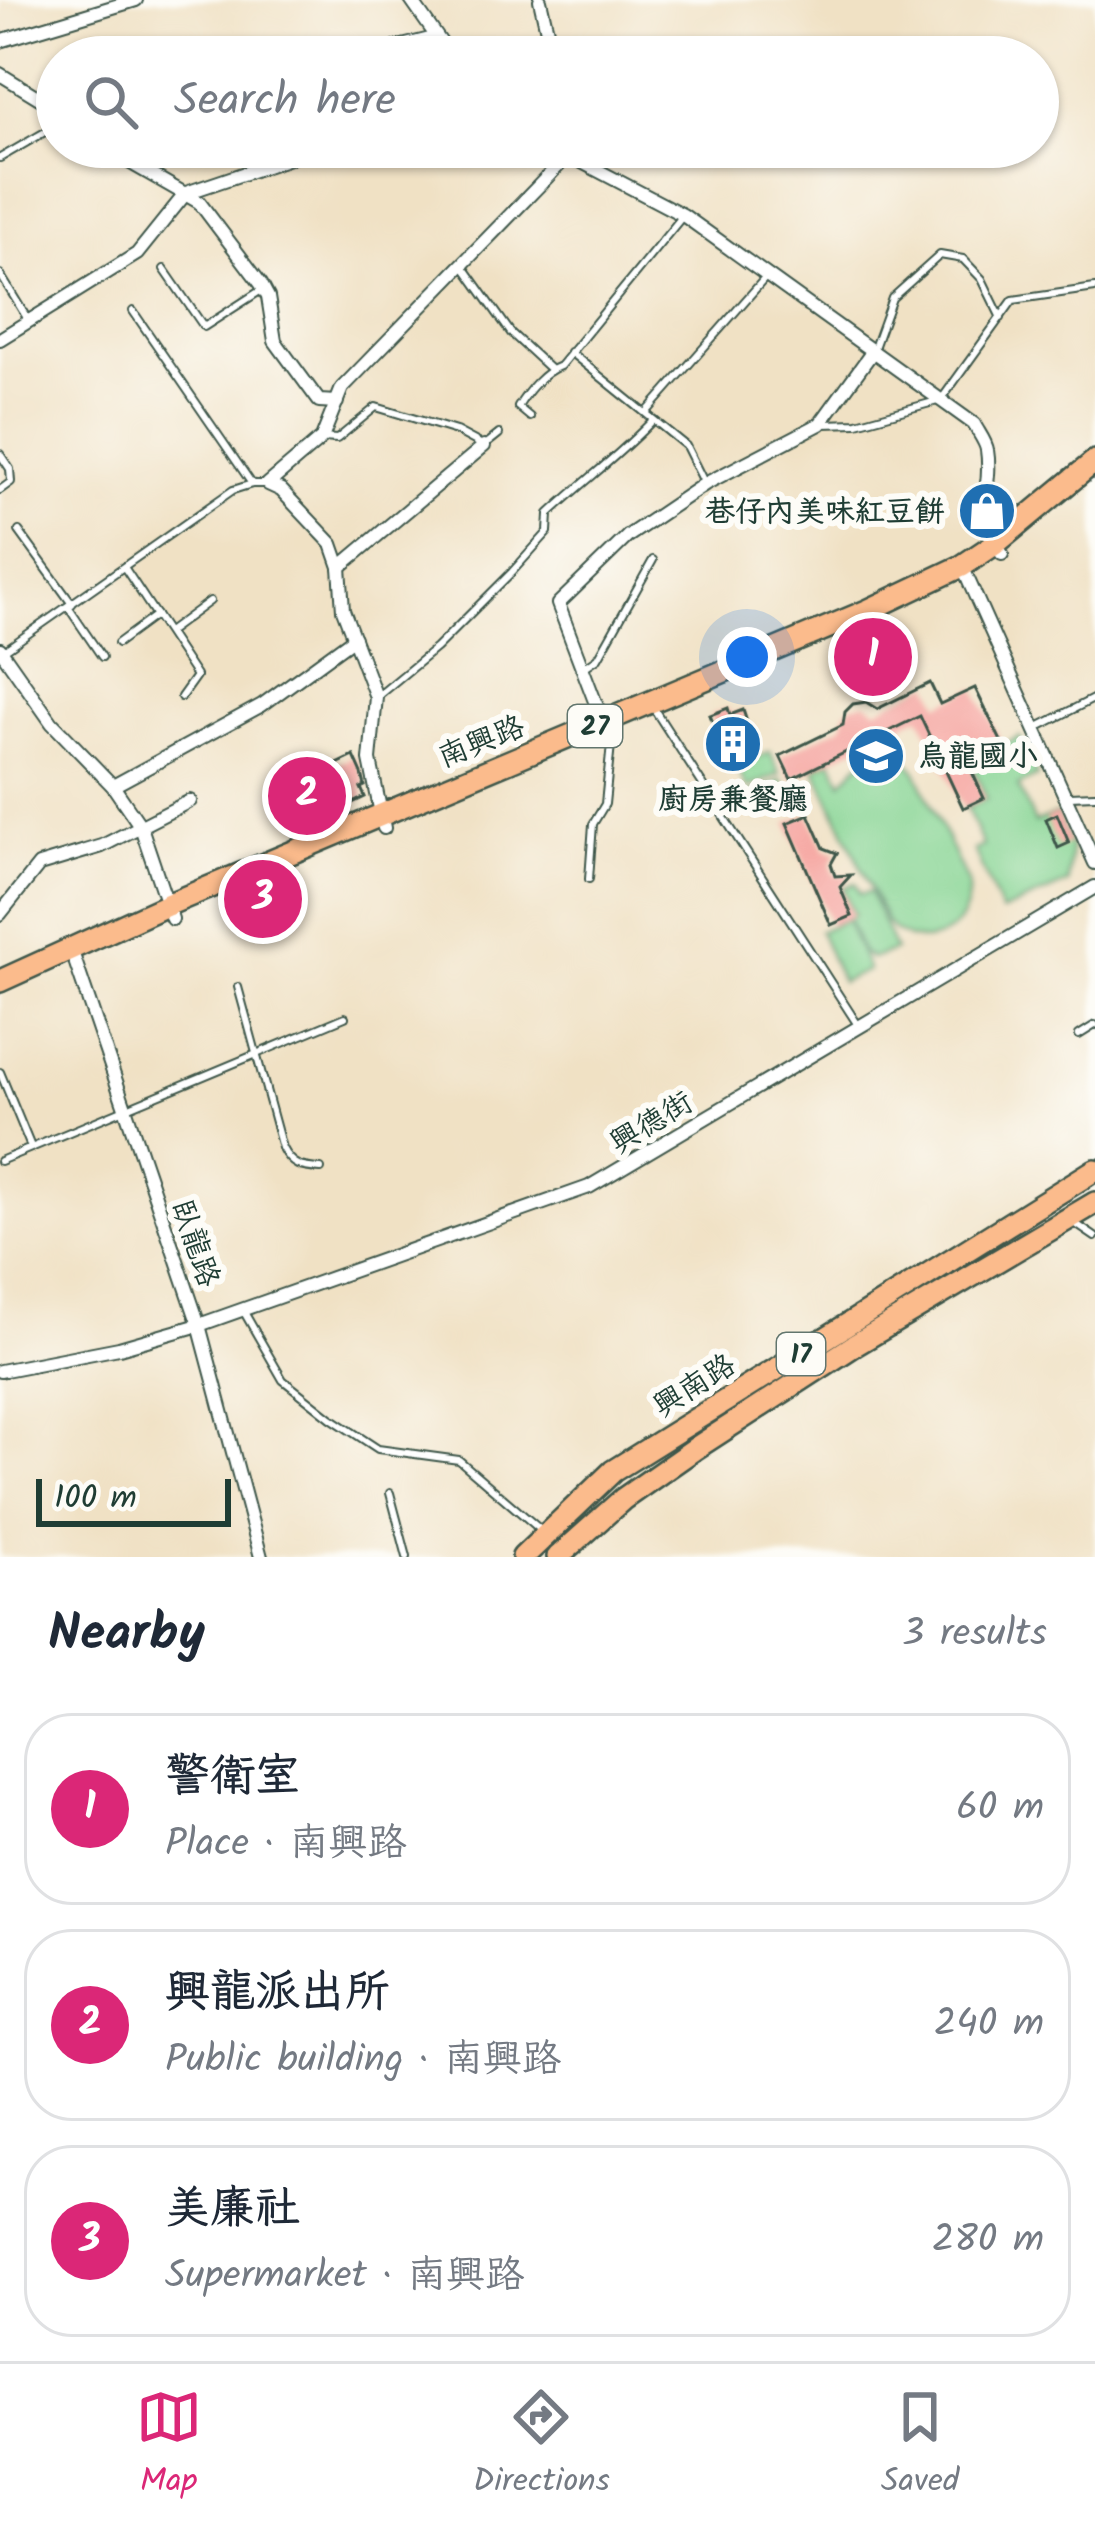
<!DOCTYPE html>
<html lang="en">
<head>
<meta charset="utf-8">
<style>
	:root { --surface:#fff; --page:#f2f2f3; --text:#1f2937; --muted:#747a83; --line:#e0e1e3; --accent:#db2777 }
	body { margin:0; font-family:Kalam,"LXGW WenKai TC",sans-serif; background:var(--page); color:var(--text) }
	.scale { position:absolute; left:36px; bottom:30px; width:195px; box-sizing:border-box; padding-left:12px; border:6px solid #1f3d34; border-top:0; font-size:33px; line-height:42px; white-space:nowrap; color:#1f3d34; -webkit-text-stroke:9px #fdfcf7; paint-order:stroke }
	.you { position:absolute; left:747px; top:657px; width:42px; height:42px; margin:-30px; border:9px solid #fff; border-radius:50%; background:#1a73e8; box-shadow:0 0 0 18px #1a73e833 }
	.badge { display:grid; place-items:center; width:78px; height:78px; border-radius:50%; background:var(--accent); color:#fff; font-size:39px; font-weight:700 }
	.pin { position:absolute; translate:-50% -50%; border:6px solid #fff; box-shadow:0 3px 12px #0006 }
	.list { margin:0; padding:0; list-style:none }
	h2 { display:flex; justify-content:space-between; align-items:center; height:156px; margin:0; padding:0 48px; font-size:51px }
	h2 small { font-size:39px; font-weight:400; color:var(--muted) }
	.list li { display:grid; grid-template-columns:78px 1fr auto; gap:36px; align-items:center; box-sizing:border-box; height:192px; margin:0 24px 24px; padding:0 24px; border:3px solid var(--line); border-radius:48px }
	.list b { display:block; font-size:45px; white-space:nowrap }
	.list p { margin:0; font-size:39px; white-space:nowrap; color:var(--muted) }
	.list em { font-size:39px; font-style:normal; color:var(--muted) }
	.icon { flex:none; width:66px; height:66px; fill:none; stroke:currentColor; stroke-width:2; stroke-linecap:round; stroke-linejoin:round }
	.map { position:relative; flex:none; width:1095px; height:1557px; overflow:hidden }
	.search { position:absolute; background:var(--surface); box-shadow:0 3px 9px #0004; left:36px; right:36px; top:36px; height:132px; display:flex; align-items:center; gap:30px; box-sizing:border-box; padding:0 42px; border-radius:66px; color:var(--muted); font-size:45px }
	.sheet { height:804px; background:var(--surface) }
	nav { display:flex; justify-content:space-around; align-items:center; box-sizing:border-box; height:168px; border-top:3px solid var(--line); background:var(--surface); font-size:33px; color:var(--muted) }
	nav a { display:grid; justify-items:center; gap:6px }
	nav .on { color:var(--accent) }
	.map>svg:first-child { display:block }
	.green { fill:#86d493; stroke:#528864; stroke-width:3 }
	.building { fill:#f59e99 }
	.lines { fill:none; stroke-linecap:round; stroke-linejoin:round }
	.lane-casing { stroke:#3e564a; stroke-width:10 }
	.street-casing { stroke:#3e564a; stroke-width:16 }
	.primary-casing { stroke:#3e564a; stroke-width:26 }
	.lane { stroke:#fff; stroke-width:6 }
	.street { stroke:#fff; stroke-width:12 }
	.primary { stroke:#fbbb8c; stroke-width:21 }
	.labels { text-anchor:middle; stroke-width:12; stroke-linejoin:round; paint-order:stroke }
	.shield { fill:#fdfcf7; stroke:#62766e; stroke-width:3 }
	.shield-label { font-size:27px; font-weight:bold; fill:#1f3d34 }
	.poi-label { font-size:30px; font-weight:bold; fill:#1f3d34; stroke:#fdfcf7; text-anchor:end }
	.street-label { font-size:30px; fill:#1f3d34; stroke:#fdfcf7 }
</style>
</head>
<body>
<div class="map">
<svg width="1095" height="1557" viewBox="0 0 1095 1557">
	<rect width="100%" height="100%" fill="#fdfcf7"/>
	<filter id="ink" filterUnits="userSpaceOnUse"><feTurbulence type="fractalNoise" baseFrequency=".00833" numOctaves="2"/><feDisplacementMap in="SourceGraphic" scale="24" xChannelSelector="R" yChannelSelector="G"/><feConvolveMatrix kernelMatrix="1 2 1 2 8 2 1 2 1" color-interpolation-filters="sRGB"/></filter>
	<filter id="wash" filterUnits="userSpaceOnUse"><feTurbulence type="fractalNoise" baseFrequency=".004" numOctaves="4" result="noise"/><feDisplacementMap in="SourceGraphic" scale="48" xChannelSelector="R" yChannelSelector="G"/><feGaussianBlur stdDeviation="2.7" result="paint"/><feColorMatrix in="noise" values="0 0 0 0 0 0 0 0 0 0 0 0 0 0 0 0 0 1.4 0 .05"/><feComposite in="paint" operator="in"/></filter>
	<g filter="url(#wash)">
		<rect width="100%" height="100%" fill="#f0e1c4"/>
		<g class="green">
			<path d="M1020 737 1037 776 1018 786 1035 823 1057 814 1071 847 1068 883 1001 912 974 850 983 846 967 808 987 799 970 761Z"/>
			<path d="M770 752 780 774 747 788 737 766Z"/>
			<path d="M884 755 908 762 916 771 968 885C973 932 921 960 887 923L815 768 832 760 842 782 860 763Z"/>
			<path d="M782 780 793 804 760 818 749 794Z"/>
			<path d="M855 883 860 894 870 892 895 950 871 959 862 952 848 919 854 915 843 888Z"/>
			<path d="M846 920 868 970 841 982 819 931Z"/>
		</g>
		<g id="blocks">
			<g class="building">
				<path d="M930 683 940 704 975 688 1003 745 967 761 984 798 963 808 920 716 791 779 780 756 843 725 845 712 853 704 866 702 877 709Z"/>
				<path d="M728 708 730 715 743 710 748 725 739 729 749 753 728 761 710 715Z"/>
				<path d="M354 756 362 774 365 786 361 788 365 797 346 806 329 768Z"/>
				<path d="M809 814 824 848 837 853 831 864 835 876 851 875 840 887 852 916 831 925 787 823Z"/>
				<path d="M1057 814 1069 843 1058 848 1046 819Z"/>
			</g>
		</g>
	</g>
	<g filter="url(#ink)">
		<use href="#blocks" fill-opacity="0" stroke="#3e564a" stroke-width="3"/>
		<g class="lines">
			<defs>
				<g id="lane">
					<path d="M345 57 434 35"/>
					<path d="M0 158 57 125"/>
					<path d="M464 267 511 333 550 369"/>
					<path d="M164 269 204 327 263 289"/>
					<path d="M0 274 27 318"/>
					<path d="M133 311 252 484"/>
					<path d="M874 348 892 298 940 255 963 259 982 279 1001 318"/>
					<path d="M570 352 686 446 705 484"/>
					<path d="M646 413 766 277"/>
					<path d="M530 417 518 407C527 392 543 372 560 366L681 218"/>
					<path d="M823 424 857 423 941 400 1013 300 1095 288"/>
					<path d="M322 438 337 439 376 407 456 431 484 446 499 434"/>
					<path d="M0 454 10 469 11 482 0 490"/>
					<path d="M19 531 72 604"/>
					<path d="M124 567 196 676 181 697"/>
					<path d="M68 607 102 657"/>
					<path d="M168 632 210 601"/>
					<path d="M118 643 156 615"/>
					<path d="M5 650 233 490 252 484H268"/>
					<path d="M585 667 598 658 653 560"/>
					<path d="M379 695 436 648 512 572 548 532 549 514C584 481 621 454 653 420"/>
					<path d="M652 706 858 1025"/>
					<path d="M1036 728 1095 698"/>
					<path d="M1069 796 1095 795"/>
					<path d="M589 879 593 824 605 804 611 744 607 733"/>
					<path d="M238 987 282 1148C291 1166 301 1168 321 1169"/>
					<path d="M1079 1035 1095 1025"/>
					<path d="M0 1072 31 1147"/>
					<path d="M0 1161 345 1017"/>
					<path d="M1073 1222 1095 1237"/>
					<path d="M244 1312 283 1380 331 1418 378 1449 459 1460 543 1532"/>
					<path d="M390 1493 407 1557"/>
				</g>
				<g id="street">
					<path d="M411 0 451 57"/>
					<path d="M540 0 553 57"/>
					<path d="M0 41 136 0"/>
					<path d="M0 74 57 109"/>
					<path d="M103 147 199 202 261 284 268 297 275 341 319 401 337 402"/>
					<path d="M553 147 683 215 974 424C978 432 986 442 987 450 994 494 969 512 1002 554"/>
					<path d="M0 339 137 254 186 193 322 147"/>
					<path d="M962 566 1095 863"/>
					<path d="M340 567 484 446"/>
					<path d="M0 649 52 723 113 786 141 827 172 919"/>
					<path d="M607 733 558 604 628 536 705 484 820 424 873 351"/>
					<path d="M113 786 262 705 354 638"/>
					<path d="M384 828 370 760 376 697 343 610 340 567 332 544 281 490 268 484 322 438 342 388 558 166 567 147"/>
					<path d="M0 914 39 865 102 846 190 801"/>
					<path d="M71 949 199 1325 261 1557"/>
					<path d="M0 1371 119 1348 199 1325 589 1187 1095 887"/>
				</g>
				<g id="primary">
					<path d="M0 981 167 905 867 611 962 566 995 544 1095 461"/>
					<path d="M523 1557 613 1471 1095 1170"/>
					<path d="M558 1557 623 1499 696 1448 855 1345 1095 1203"/>
				</g>
			</defs>
			<use href="#lane" class="lane-casing"/>
			<use href="#street" class="street-casing"/>
			<use href="#primary" class="primary-casing"/>
			<use href="#lane" class="lane"/>
			<use href="#street" class="street"/>
			<use href="#primary" class="primary"/>
		</g>
	</g>
	<defs>
		<symbol id="shop-disc" viewBox="-11 -11 22 22"><circle r="9.5" fill="#1f6fb2" stroke="#fdfcf7"/><path d="M-5-2.5h2.3a2.7 3.5 0 0 1 5.4 0H5L5.5 6h-11ZM-1.5-2.5h3a1.5 2.3 0 0 0-3 0Z" fill="#fff"/></symbol>
		<symbol id="building-disc" viewBox="-11 -11 22 22"><circle r="9.5" fill="#1f6fb2" stroke="#fdfcf7"/><path d="M-4-6H4V6H1V3H-1V6H-4ZM-2.5-4.3h1.7v1.8h-1.7ZM.8-4.3h1.7v1.8H.8ZM-2.5-1h1.7V.8h-1.7ZM.8-1h1.7V.8H.8Z" fill="#fff"/></symbol>
		<symbol id="school-disc" viewBox="-11 -11 22 22"><circle r="9.5" fill="#1f6fb2" stroke="#fdfcf7"/><path d="M0-5L7-2L0 1L-7-2ZM-4 1L0 2.5L4 1V4Q0 6-4 4Z" fill="#fff"/></symbol>
	</defs>
	<g fill-rule="evenodd">
		<use href="#shop-disc" x="954" y="478" width="66" height="66"/>
		<use href="#building-disc" x="700" y="711" width="66" height="66"/>
		<use href="#school-disc" x="843" y="723" width="66" height="66"/>
	</g>
	<g class="labels">
		<g class="shield">
			<rect x="568" y="705" width="54" height="42" rx="9"/>
			<rect x="777" y="1333" width="48" height="42" rx="9"/>
		</g>
		<g class="shield-label">
			<text x="595" y="735">27</text>
			<text x="801" y="1363">17</text>
		</g>
		<g class="poi-label">
			<text x="945" y="521">巷仔内美味紅豆餅</text>
			<text x="918" y="766" text-anchor="start">烏龍國小</text>
			<text x="733" y="809" text-anchor="middle">廚房兼餐廳</text>
		</g>
		<g class="street-label">
			<text transform="translate(481 741) rotate(-22)" y="10">南興路</text>
			<text transform="translate(651 1122) rotate(-31)" y="10">興德街</text>
			<text transform="translate(196 1243) rotate(71)" y="10">臥龍路</text>
			<text transform="translate(694 1385) rotate(-32)" y="10">興南路</text>
		</g>
	</g>
</svg>
<div class="scale">100 m</div>
<div class="you"></div>
<div class="pin badge" style="left:873px;top:657px">1</div>
<div class="pin badge" style="left:307px;top:796px">2</div>
<div class="pin badge" style="left:263px;top:899px">3</div>
<div class="search"><svg class="icon" aria-label="search" viewBox="0 0 24 24"><circle cx="10" cy="10" r="6"/><path d="M15 15l6 6"/></svg>Search here</div>
</div>
<section class="sheet">
<h2>Nearby<small>3 results</small></h2>
<ul class="list">
<li><span class="badge">1</span><div><b>警衛室</b><p>Place · 南興路</p></div><em>60 m</em></li>
<li><span class="badge">2</span><div><b>興龍派出所</b><p>Public building · 南興路</p></div><em>240 m</em></li>
<li><span class="badge">3</span><div><b>美廉社</b><p>Supermarket · 南興路</p></div><em>280 m</em></li>
</ul>
</section>
<nav>
<a class="on"><svg class="icon" aria-label="map" viewBox="0 0 24 24"><path d="M3 6l6-2 6 2 6-2v14l-6 2-6-2-6 2zM9 4v14M15 6v14"/></svg>Map</a>
<a><svg class="icon" aria-label="directions" viewBox="0 0 24 24"><path d="M12 3l9 9-9 9-9-9zM9 14v-3h6M13 9l2 2-2 2"/></svg>Directions</a>
<a><svg class="icon" aria-label="saved" viewBox="0 0 24 24"><path d="M7 4h10v16l-5-4-5 4z"/></svg>Saved</a>
</nav>
</body>
</html>
